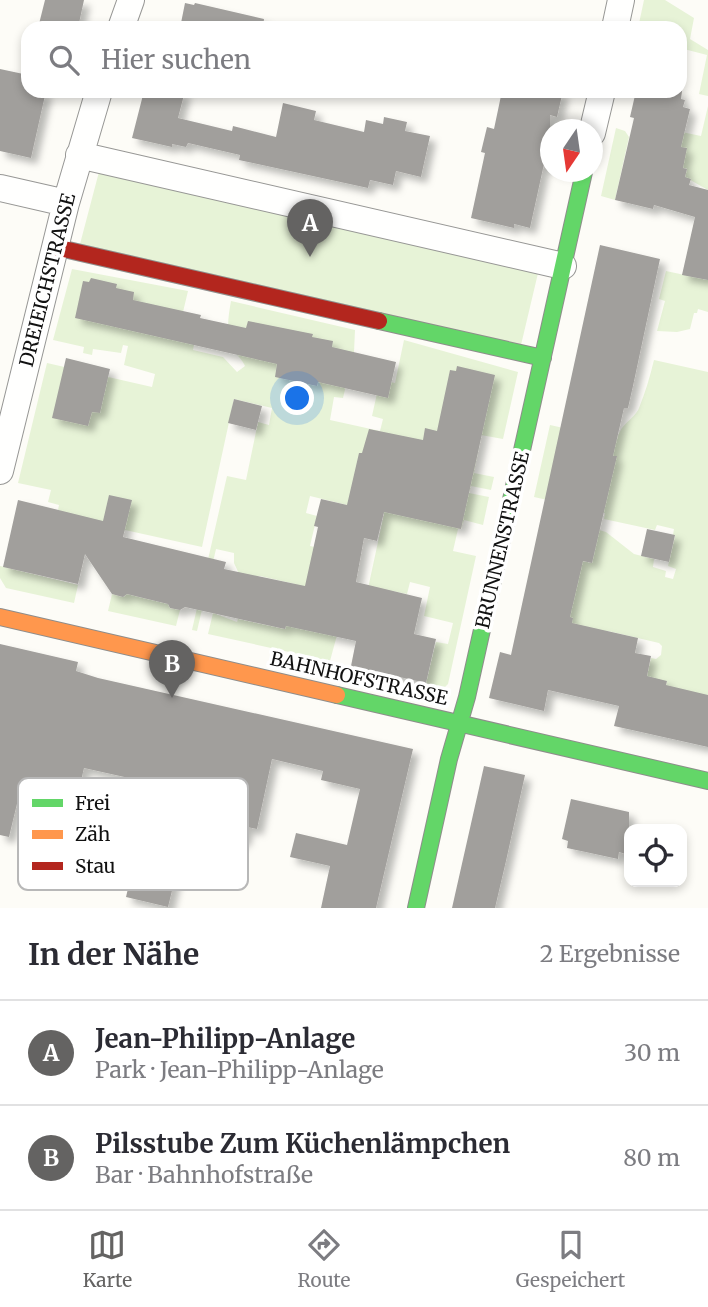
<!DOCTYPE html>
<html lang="de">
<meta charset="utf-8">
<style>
:root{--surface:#fff;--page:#f7f7f7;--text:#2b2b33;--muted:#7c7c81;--line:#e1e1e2;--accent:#646362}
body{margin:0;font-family:Merriweather,serif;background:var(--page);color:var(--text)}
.controls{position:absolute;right:21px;bottom:21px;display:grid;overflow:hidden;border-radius:14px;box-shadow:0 4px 10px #0003}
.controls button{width:63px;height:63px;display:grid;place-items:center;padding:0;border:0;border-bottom:2px solid var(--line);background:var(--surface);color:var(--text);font:35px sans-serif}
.compass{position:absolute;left:540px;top:119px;width:63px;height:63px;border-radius:50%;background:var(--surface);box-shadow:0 4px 10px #0003;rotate:193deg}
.you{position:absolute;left:298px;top:399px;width:24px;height:24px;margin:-18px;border:5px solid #fff;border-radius:50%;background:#1a73e8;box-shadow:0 0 0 10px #1a73e833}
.badge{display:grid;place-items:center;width:46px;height:46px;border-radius:50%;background:var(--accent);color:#fff;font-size:23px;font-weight:700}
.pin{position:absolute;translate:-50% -58px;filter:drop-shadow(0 2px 4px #0008)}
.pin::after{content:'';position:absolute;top:37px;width:24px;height:21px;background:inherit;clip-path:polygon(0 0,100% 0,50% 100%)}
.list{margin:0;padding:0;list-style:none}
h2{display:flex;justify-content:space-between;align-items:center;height:91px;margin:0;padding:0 28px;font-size:30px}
h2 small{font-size:23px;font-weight:400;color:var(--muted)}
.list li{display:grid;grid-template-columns:46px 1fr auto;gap:21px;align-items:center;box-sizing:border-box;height:105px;padding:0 28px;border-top:2px solid var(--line)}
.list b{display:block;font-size:26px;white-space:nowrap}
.list p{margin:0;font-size:23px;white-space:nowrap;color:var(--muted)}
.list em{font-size:23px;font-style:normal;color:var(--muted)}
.icon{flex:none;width:38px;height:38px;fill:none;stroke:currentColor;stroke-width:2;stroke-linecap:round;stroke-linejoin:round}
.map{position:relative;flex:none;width:708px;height:908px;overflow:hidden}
.search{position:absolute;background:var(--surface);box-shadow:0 4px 10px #0003;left:21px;right:21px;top:21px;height:77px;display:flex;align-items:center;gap:18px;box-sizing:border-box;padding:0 24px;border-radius:21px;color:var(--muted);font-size:26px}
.sheet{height:301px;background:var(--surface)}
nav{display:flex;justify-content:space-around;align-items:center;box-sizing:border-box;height:98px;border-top:2px solid var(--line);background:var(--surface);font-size:19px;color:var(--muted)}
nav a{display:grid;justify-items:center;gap:4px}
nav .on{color:var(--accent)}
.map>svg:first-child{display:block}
</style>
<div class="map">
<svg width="708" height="908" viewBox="0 0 708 908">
<defs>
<filter id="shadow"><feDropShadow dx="6" dy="6" stdDeviation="3.5" flood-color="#0004"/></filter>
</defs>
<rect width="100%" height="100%" fill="#fdfcf7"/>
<path fill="#e7f3d7" d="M644,0H665L694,18L690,39L708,50V96L699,94L707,55L680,48V28H638Z
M708,106V190L685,177L687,169L683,168L674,145L677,131L701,136Z
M616,128L625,131L629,137L615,200L601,196Z
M100,168L539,269L521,345L80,244Z
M72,269L188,291L183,312L195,339L193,350L223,357L237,372L245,366C242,359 235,354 232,347C226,331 228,318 231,301L355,330L354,352L343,398L334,397L330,420L380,431L383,419L372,416L380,380L395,383L404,340L518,372L503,439L481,435L474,473L494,477L491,490L471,486L469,493L489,497L483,525L464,520L461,529H458L453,551L476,556L448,684L444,688L426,683L436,642L448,644L453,623L424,616L430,587L410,582L407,594L392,591L361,621L384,514L310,496L306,513L317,516L310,546L358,557L330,661L208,634L213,613L237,622L238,619L285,629L295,584L260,576L241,578L234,563V553L216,549L197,631L192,630L227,476L246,480L258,422L269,425L272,408L234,399L202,547L125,530L124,532L102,527L58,510L59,505L48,502L51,490L18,483L47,363L152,387L155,374L124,365L128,346L123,345L121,353L93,349L92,355L83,353L84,347L53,340Z
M666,271L708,280V312L698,309L697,313H694L690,329L677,332L657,331L665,301L659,299Z
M654,360L708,372V710L666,685L667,681L645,685L651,658L656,659L661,655L662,646L659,643L608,631L590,636L554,614L576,560L592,563L599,530L606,532L634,554L654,559L653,567L666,571L665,577L673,579L676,569L668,566L675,536L673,535L674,529L657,525L655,530L604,519L605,513L534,497L550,425L617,440C621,422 634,420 639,408C645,393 650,377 654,360Z
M0,566L78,585L74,603L6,588L0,578Z
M112,594L123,597L127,594L168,604L170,608L180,610L176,626L108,611Z"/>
<path fill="#a19f9c" filter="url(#shadow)" d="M45,0H84L78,28H38Z
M185,3L194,5L195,3L264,19L263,28H180Z
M0,69L28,75V91H46L31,158L0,151Z
M144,91H185L178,118L232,131L233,126L276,137L283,103L316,111L314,120L364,132L366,120L383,124L384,117L407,122L405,131L430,136L421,177L396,171L393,185L370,180L368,188L239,160L240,155L188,143L186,147L172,144V147L132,138Z
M502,91H563L557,117L550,115V166L544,164L530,228L514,224V228L471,218L485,153L481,152L487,127L494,129Z
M636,91H682L681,99L685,100L683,107L690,109L681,147L687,148L683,168L687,169L685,177L691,179L689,185L708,190V280L682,275L695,217L654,205L653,209L615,200L634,118L630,117Z
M600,245L660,259L633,386L628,408H624L613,456H617L592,563L583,561L570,617L573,618L572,623L638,638L635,653L651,656L647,676L667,681L666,685L708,695V747L614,726L619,706L548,690L544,711L489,698L500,652L511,655Z
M91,278L117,284L116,288L134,292L133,300L201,315L200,318L246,328L248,321L313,334L312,337L333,341L332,347L396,362L388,398L318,382L317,386L275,377L277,364L75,318L83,281L89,282Z
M66,358L110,369L100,413L92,412L88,426L52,418Z
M457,366L495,375L461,529L384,512L377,541L364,538L356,582L422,598L414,634L436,639L426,683L351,666L356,641L286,626L285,629L185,607L180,610L170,608L168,604L127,594L123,597L112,594L85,554L78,584L3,567L18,500L103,521L109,495L132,500L123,537L226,562L224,569L305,586L318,527L314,526L321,499L347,505L359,453H362L369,429L423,440L425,428L437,431L450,370L456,371Z
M234,399L262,406L256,430L228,423Z
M647,529L675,535L669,562L641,556Z
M0,644L78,662L76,671L98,678L413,749L376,908H321L330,866L290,857L296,833L347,845L360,789L321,780L323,771L272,759L257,829L247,827L245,840L241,839L239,845L186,834L168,907L126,897L147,808L123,802L129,778L84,768L77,798L21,787L9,837L0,835Z
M484,766L525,775L506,861L495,908H452Z
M571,799L629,812V855L619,852L618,859L567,848L568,841L562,839Z"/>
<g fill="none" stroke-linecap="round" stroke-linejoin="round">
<defs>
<path id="street" d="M121,28L131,0
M615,28L621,0
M592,133L602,91
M79,155L563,266
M0,188L66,203
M0,471L66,203L99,91"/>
<path id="fast" d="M379,321L543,358
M337,695L708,781
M416,908L449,759L467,697L584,172"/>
<path id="slow" d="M0,617L337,695"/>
<path id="jam" d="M55,247L379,321"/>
</defs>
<use href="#street" stroke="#979795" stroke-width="28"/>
<use href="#fast" stroke="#8e8d8b" stroke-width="18"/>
<use href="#slow" stroke="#8e8d8b" stroke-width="18"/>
<use href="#jam" stroke="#8e8d8b" stroke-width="18"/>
<use href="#street" stroke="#fffffe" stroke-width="26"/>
<use href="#fast" stroke="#63d668" stroke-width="16"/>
<use href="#slow" stroke="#ff974d" stroke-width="16"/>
<use href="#jam" stroke="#b3261e" stroke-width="16"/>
</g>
<g text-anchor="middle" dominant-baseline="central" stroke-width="7" stroke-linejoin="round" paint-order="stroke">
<g font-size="19" fill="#111" stroke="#fff">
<text transform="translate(47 280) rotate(-76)">DREIEICHSTRASSE</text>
<text transform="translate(502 540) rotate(-77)">BRUNNENSTRASSE</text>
<text transform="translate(359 678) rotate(13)">BAHNHOFSTRASSE</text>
</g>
</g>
<rect x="18" y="778" width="230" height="112" rx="10" fill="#fff" stroke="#b8b8b8" stroke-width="2"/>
<rect x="32" y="799" width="31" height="8" fill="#63d668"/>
<rect x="32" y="830" width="31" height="9" fill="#ff974d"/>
<rect x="32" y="862" width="31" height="8" fill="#b3261e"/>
<g font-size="19" fill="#111">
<text x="75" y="810">Frei</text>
<text x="75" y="841">Zäh</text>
<text x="75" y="873">Stau</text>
</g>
</svg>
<div class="controls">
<button><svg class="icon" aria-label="locate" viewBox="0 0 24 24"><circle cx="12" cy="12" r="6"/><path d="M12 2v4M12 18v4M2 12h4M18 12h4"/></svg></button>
</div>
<svg class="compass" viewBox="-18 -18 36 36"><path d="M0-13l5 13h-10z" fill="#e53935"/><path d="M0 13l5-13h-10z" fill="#7c7c81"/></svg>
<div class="you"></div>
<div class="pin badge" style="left:310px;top:257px">A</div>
<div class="pin badge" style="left:172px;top:698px">B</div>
<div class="search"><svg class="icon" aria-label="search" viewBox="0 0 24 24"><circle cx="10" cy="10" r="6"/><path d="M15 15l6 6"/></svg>Hier suchen</div>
</div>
<section class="sheet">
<h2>In der Nähe<small>2 Ergebnisse</small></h2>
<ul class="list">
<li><span class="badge">A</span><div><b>Jean-Philipp-Anlage</b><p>Park · Jean-Philipp-Anlage</p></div><em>30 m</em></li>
<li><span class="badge">B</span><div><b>Pilsstube Zum Küchenlämpchen</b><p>Bar · Bahnhofstraße</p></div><em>80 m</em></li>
</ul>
</section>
<nav>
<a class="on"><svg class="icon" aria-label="map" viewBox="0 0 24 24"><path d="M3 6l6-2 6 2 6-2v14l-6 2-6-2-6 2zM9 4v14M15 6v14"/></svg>Karte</a>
<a><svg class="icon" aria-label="directions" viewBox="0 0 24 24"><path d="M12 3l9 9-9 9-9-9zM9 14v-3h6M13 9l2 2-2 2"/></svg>Route</a>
<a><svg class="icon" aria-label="saved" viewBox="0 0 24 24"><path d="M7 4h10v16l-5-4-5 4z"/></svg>Gespeichert</a>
</nav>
